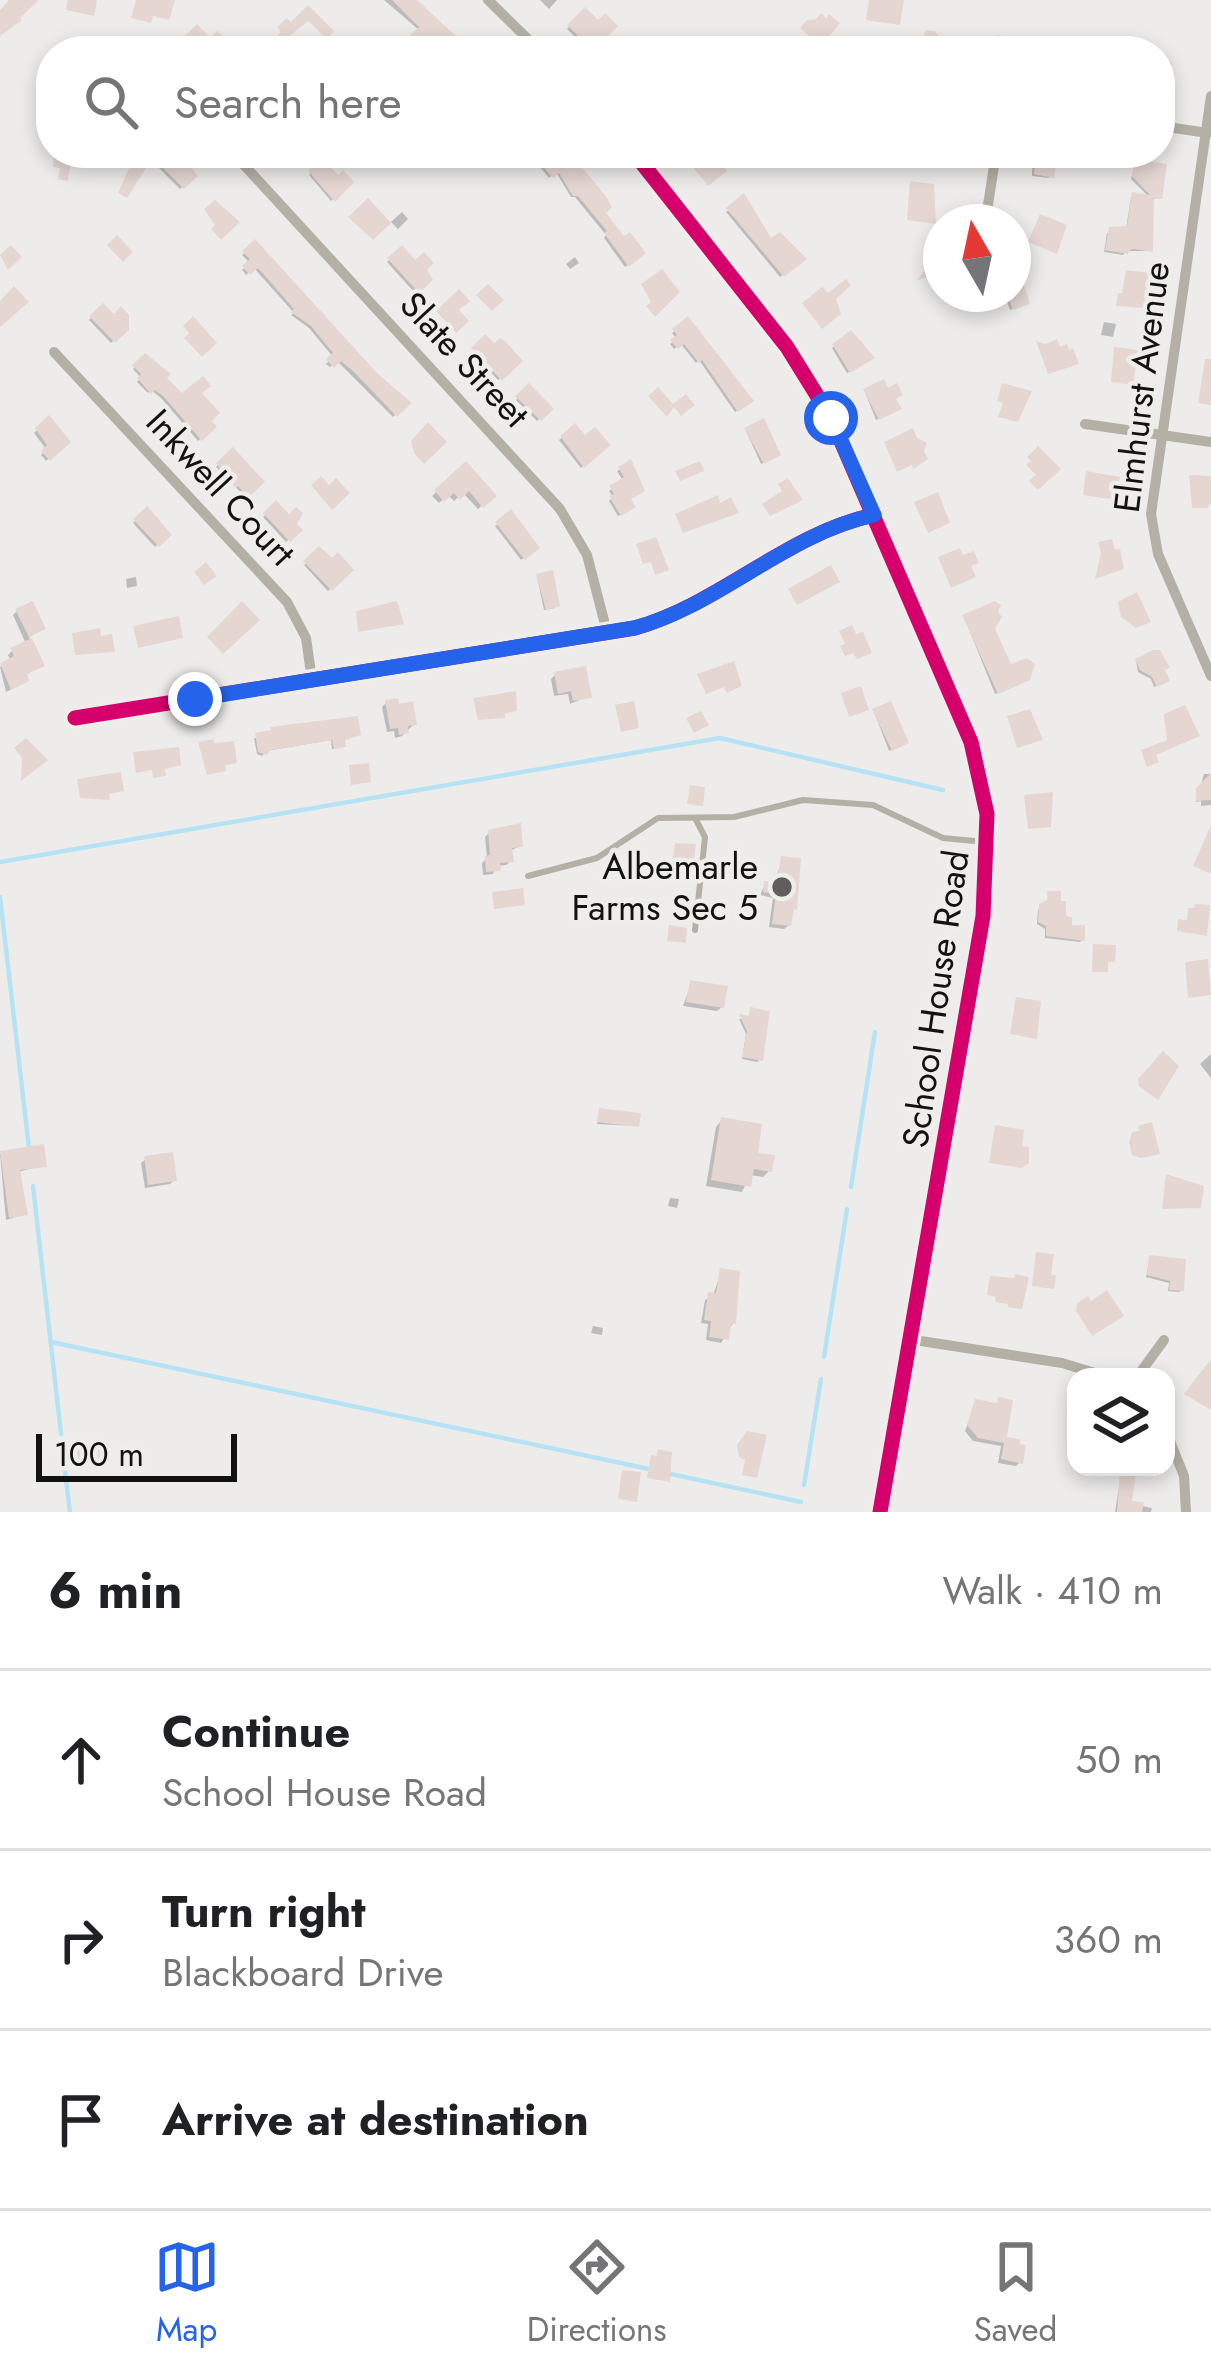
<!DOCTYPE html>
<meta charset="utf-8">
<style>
:root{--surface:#fff;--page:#f6f6f6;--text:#202124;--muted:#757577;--line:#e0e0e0;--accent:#2563eb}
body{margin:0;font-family:Jost,sans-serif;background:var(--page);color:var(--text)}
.controls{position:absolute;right:36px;bottom:36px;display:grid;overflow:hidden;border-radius:24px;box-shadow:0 6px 18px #0003}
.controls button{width:108px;height:108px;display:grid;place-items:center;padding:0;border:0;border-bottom:3px solid var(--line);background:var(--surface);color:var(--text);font:60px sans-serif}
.compass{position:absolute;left:923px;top:204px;width:108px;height:108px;border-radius:50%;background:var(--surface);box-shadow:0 6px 18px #0003;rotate:351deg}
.scale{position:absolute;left:36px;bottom:30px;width:201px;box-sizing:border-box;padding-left:12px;border:6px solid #121211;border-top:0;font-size:33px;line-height:42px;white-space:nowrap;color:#121211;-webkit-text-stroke:9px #eeedea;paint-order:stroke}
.stop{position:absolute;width:36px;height:36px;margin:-27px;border:9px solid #2563eb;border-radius:50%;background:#fff}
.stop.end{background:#2563eb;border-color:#fff;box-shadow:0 3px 12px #0008}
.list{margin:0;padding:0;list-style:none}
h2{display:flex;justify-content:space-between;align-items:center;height:156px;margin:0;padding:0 48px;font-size:51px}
h2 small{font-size:39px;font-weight:400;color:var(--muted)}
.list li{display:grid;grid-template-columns:78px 1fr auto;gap:36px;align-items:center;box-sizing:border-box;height:180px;padding:0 48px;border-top:3px solid var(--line)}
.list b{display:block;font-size:45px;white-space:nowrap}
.list p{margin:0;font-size:39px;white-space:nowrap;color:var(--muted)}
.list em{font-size:39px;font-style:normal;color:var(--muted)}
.icon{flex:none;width:66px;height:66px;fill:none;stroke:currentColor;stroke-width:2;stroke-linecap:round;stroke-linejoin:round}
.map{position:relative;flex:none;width:1211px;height:1512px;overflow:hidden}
.search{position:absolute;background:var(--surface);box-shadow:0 6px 18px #0003;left:36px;right:36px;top:36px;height:132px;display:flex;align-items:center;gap:30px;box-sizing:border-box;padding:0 42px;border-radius:48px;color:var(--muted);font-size:45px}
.sheet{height:696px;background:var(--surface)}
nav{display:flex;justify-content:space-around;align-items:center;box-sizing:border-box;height:168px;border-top:3px solid var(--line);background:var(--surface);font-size:33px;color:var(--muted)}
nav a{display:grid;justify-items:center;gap:6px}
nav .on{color:var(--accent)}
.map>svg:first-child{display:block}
</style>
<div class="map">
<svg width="1211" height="1512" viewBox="0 0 1211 1512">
<rect width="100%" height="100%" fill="#edeceb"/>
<path fill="#0003" d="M384,0H413L454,37L440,51L429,40L420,48L411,39L419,30Z
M540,0H557L549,9Z
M585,11L598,25L613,26L589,51L567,29Z
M156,153H172L194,176L180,189L150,159Z
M540,153H566L602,213L624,241L642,253L625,267L604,238L606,235L575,197H571L556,172L549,178L533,159Z
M936,153H955L950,164L935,162Z
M1032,153H1063L1060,161L1054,162L1049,178L1032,176Z
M322,162L338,179L350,182L331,201L309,175Z
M1135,165L1159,198L1151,199L1150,251H1126L1123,255L1104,252L1107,233L1126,229L1131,197H1149L1131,179Z
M744,198L770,243L803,259L780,277L726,212Z
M402,212L408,219L398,229L391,222Z
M255,243L376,376L407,404L393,417L337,361L330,367L326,364L333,357L309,328L291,315L294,313L254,268L246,275L242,270L250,263L242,255Z
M401,249L429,279L415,293L387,262Z
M575,257L579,263L570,269L566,264Z
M1017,273L1025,305L1010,310L1006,298L992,303L988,294H1013V275Z
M103,307L126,329L111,343L89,320Z
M687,321L750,401L735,412L699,360L696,363L681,344L674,349L670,344L677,339L672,333Z
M1104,322L1116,324L1113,337L1101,335Z
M851,334L871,358L847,373L832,348Z
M485,339L518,361L498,380L471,352Z
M145,357L181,397L198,393L213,427L198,441L162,399L151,390L148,393L137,382L141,378L133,369Z
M529,387L550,409L537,421L516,400Z
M865,392L893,399L896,410L876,420Z
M49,419L67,441L46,461L41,455L46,449L34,433Z
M575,427L585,439L607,445L581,468L559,440Z
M746,431L775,457L761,464Z
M233,452L261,482L245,497L216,467Z
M629,464L630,509L618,516L609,501L613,497L609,491L623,481L617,471Z
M466,465L493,496L478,509L463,493L454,501L448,495L439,503L432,496Z
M276,505L299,530L286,542L263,517Z
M147,510L168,534L155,547L133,523Z
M511,514L536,548L521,560L495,526Z
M319,550L350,569L328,591L304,565Z
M136,577L137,586L127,588L126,579Z
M537,577L555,608L544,610Z
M17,611L43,629L29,637L42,665L24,676L22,684L6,692L0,667L11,661L8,655L12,651L26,644L13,615Z
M964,617L991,629L1010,668L1024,681L995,694Z
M1136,661L1165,683L1154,687L1151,679L1138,672Z
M555,675L589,696L570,704L568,694L554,696L551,679Z
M386,703L414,724L402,736L395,738L394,731L387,732L382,707Z
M874,712L904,745L889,751Z
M358,734L342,740L341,748L332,749L331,740L266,751L262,756L257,754L254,738Z
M1204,774H1211V805L1201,806V801L1196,802Z
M489,833L520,846L510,851L511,861L506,865L497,866L493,874L483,875L482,863L487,858L485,837Z
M782,859L789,925L784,929L769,927L773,898L760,895L765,884L774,885Z
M1049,894L1069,928L1082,940L1080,942L1045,938V929L1037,924L1038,910L1046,904Z
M691,984L722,1007L717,1011L683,1006Z
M752,1011L760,1059L757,1062L742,1059L746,1034L739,1019L748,1018Z
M1211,1054V1078L1200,1064Z
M600,1111L636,1126L597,1124Z
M722,1120L769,1171L763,1177L750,1175L742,1192L706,1186L716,1127Z
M41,1147L44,1165L18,1172L25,1214L6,1220L0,1154Z
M146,1159L174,1180L170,1184L145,1188L141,1163Z
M670,1198L679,1199L677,1208L668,1206Z
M1150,1258L1181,1290L1179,1292L1168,1291L1169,1283L1146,1277Z
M721,1271L733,1323L721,1343L706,1340L708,1324L701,1323L705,1300L713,1296Z
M593,1326L603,1328L602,1335L591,1333Z
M999,1400L1003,1439L1020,1462L1016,1466L998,1463L1001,1446L973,1441L965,1431L976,1402L994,1406Z
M1121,1474L1129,1503L1152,1508L1151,1512H1115Z"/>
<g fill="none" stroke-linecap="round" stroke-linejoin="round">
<path stroke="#b6e3f3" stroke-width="4.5" d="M0,862L720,738L943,790
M0,897L29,1148
M33,1186L61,1434
M851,1187L875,1032
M51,1342L649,1469
M824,1357L847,1209
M63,1456L70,1512
M666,1473L801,1502
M804,1485L821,1379"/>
</g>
<path fill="#e5d6d2" d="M9,0H39L20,18L22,20L0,36V10Z
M68,0H97L94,16L66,10Z
M136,0H175L169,20L153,16L151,23L131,18Z
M392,0H417L472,51H443L433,40L424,48L410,35L419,27Z
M869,0H904L900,25L866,20Z
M308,5L334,31L327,39L308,21L282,42L277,37L281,32L277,27L287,18L291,22Z
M585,7L598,20L605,13L618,26L594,51L567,25Z
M821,13L826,18L829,14L840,23L821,47L800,28L807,20L816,19Z
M197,24L210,38L217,31L226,40L214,51H193L182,39Z
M925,30L935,31L943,41L967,45V51H922Z
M996,35L1016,38L1014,51H994Z
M1160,60L1172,62L1170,74L1175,76L1172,96L1167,95L1166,100L1160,99Z
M54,153H72L68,181L58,179L60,168L53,167Z
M148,153H180L198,176L184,189Z
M531,153H570L605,195L612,207L606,213L624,236L630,232L646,253L629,267L604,233L607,231L578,196H573L559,173L553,178Z
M698,153H721L720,162L727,171L708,186L693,167L682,166Z
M1037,153H1058L1054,178L1034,174Z
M134,157L148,165L127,198L118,193Z
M322,158L338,175L343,170L354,182L335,202L308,171Z
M1144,161L1167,164L1162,199L1154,198L1153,252L1134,249L1129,250L1128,254L1105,250L1109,227L1127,226L1132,192L1150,195L1132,176L1134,162Z
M910,181L934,184L936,224L907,220Z
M744,193L771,238L780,232L807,259L784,277L726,208Z
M368,198L391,223L373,240L348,217Z
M215,200L240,222L221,240L211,229L215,225L204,209Z
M1040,214L1067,225L1057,254L1028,242Z
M117,235L133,252L123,262L107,245Z
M255,239L378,374L412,403L397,417L354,372L341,361L334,368L326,359L333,353L311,326L291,312L294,309L258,268L250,275L242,266L250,259L242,251Z
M11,245L22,257L8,270L0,255Z
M402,245L415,260L424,252L434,263L427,270L433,280L419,293L387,258Z
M941,249V286L931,277L917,280Z
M1015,257L1030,304L1013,310L1007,294H1013Z
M662,269L680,292L655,317L646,306L651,302L641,284Z
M1126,270L1149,273L1145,308L1116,306L1118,293H1122Z
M846,279L851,285L836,299L841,314L822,329L802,303L822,287L828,293Z
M488,284L504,300L492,311L476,295Z
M14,286L29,302L0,327V301Z
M459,289L470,301L459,310L469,321L456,333L436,311Z
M103,303L114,314L121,306L129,315V330L115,343L89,316Z
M193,316L217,343L202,357L184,338L189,333L183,326Z
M688,316L754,401L738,412L702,360L699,363L684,344L678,349L670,340L677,335L672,329Z
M851,330L875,358L850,373L832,344Z
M485,334L494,343L500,338L506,342L523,361L502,381L471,348Z
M1057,339L1060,347L1067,344L1069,350L1073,348L1079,364L1048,374L1036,341L1045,344Z
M1114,347L1138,350L1133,385L1111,382Z
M145,353L171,374L167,378L182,393L203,376L211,386L202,393L220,413L212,421L217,427L202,441L164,397L155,390L151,394L137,378L141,374L132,365Z
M1205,359H1211V405L1198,403Z
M884,379L888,388L897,383L903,395L896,399L902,409L879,420L863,389Z
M529,383L554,409L541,421L515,396Z
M1002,383L1032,391L1018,422L998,417L1003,403L997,401Z
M658,387L673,404L686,394L695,405L681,416L674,407L667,417L648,396Z
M49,415L71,442L50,461L41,451L47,445L35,428Z
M764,418L781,455L764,464L744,428Z
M428,422L447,442L424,464L414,453L411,441Z
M575,423L585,435L595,427L611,445L584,468L560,436Z
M913,428L917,438L927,443L924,451L928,459L913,469L912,465L897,472L884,442Z
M1038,446L1061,469L1038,490L1029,481L1036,475L1026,465L1031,461L1027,457Z
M233,447L265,482L249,497L238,486L236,488L216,463Z
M631,459L645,491L631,499L636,507L621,516L609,496L614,494L609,486L624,477L618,467Z
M466,461L497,496L483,508L469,491L460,500L454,493L444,502L434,490Z
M700,461L704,471L680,481L675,471Z
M1086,471L1120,477L1116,500L1083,495Z
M1189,475L1211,476V502L1207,508H1192Z
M321,476L329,485L336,478L350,493L332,510L311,485Z
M788,478L803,500L770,516L762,504L782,491L778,484Z
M938,492L950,523L928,533L914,502Z
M718,495L720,503L731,497L739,513L683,533L675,514Z
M276,500L289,514L296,507L303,513L297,524L303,530L290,542L263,513Z
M147,506L172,535L159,547L133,519Z
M511,509L540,548L525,560L495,522Z
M656,537L669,570L655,575L651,562L643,564L636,544Z
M1112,539L1115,550L1120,549L1124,569L1095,579L1101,553L1098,542Z
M319,546L332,558L338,552L354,570L332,591L303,561Z
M960,548L963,555L974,551L979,563L971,566L976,577L951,588L938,557Z
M206,562L217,576L204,585L194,572Z
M831,565L840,582L797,605L788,589Z
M553,570L560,606L546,610L536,574Z
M1137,592L1151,622L1136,628L1121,617L1118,602Z
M33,601L46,629L29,637L15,609Z
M242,601L260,620L223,654L207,637Z
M397,601L404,624L358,632L356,611Z
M995,601L1001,605L998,612L1002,617L995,629L1011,664L1027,658L1035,664L1030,680L998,694L962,615Z
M179,616L183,638L138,648L133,626Z
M852,625L856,634L863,632L872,653L857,659L853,653L845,656L840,646L845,644L839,631Z
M100,628L101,636L112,634L115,652L75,655L72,633Z
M32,638L45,666L27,674L29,681L11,690L0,663L14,656L10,648Z
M1153,650H1160L1170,668L1165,670L1170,681L1157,687L1152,677L1140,670L1135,659Z
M734,661L742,686L727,693L724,687L706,694L697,674Z
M586,666L592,698L573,701L571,691L558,694L554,672Z
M861,686L869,710L849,717L841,693Z
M516,691L517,711L505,713V718L478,720L473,698Z
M398,698L399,704L413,701L417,725L408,726L409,733L399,735L398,728L390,729L385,700Z
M634,701L639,728L621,732L615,705Z
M891,701L909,743L892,751L872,709Z
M1185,705L1200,736L1156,755L1159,762L1147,767L1141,750L1167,740L1164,714Z
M1030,709L1043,740L1017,748L1007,716Z
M701,711L709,725L694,733L686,718Z
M358,716L361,735L345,740L346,747L334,749L332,740L270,750L267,755L258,752L255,733L271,730L270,727Z
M26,738L48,760L21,781L22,758L14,748Z
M214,739V743L234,741L237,763L225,765L226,771L207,775L198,742Z
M179,747L181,765L165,769L166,776L153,778L152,770L136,773L133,752Z
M369,763L371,782L351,785L349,765Z
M121,772L124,791L109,794L110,800L80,798L77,779Z
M1211,773V800L1196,801V788Z
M690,785L705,787L703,806L687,804Z
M1053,792L1051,827L1028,829L1024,795Z
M521,823L523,847L512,848L514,862L500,863L501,871L486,872L485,856L490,855L488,830Z
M1211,825V874L1193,866Z
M675,843L696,844L693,869L672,864Z
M781,856L801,858L797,910L794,909L791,926L772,924L776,894L763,892L764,881L777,882Z
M523,888L525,905L494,909L492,892Z
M1047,891H1061V901H1066V916L1072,917V925H1085V941L1046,936V926L1038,922L1039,904L1047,900Z
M1195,904L1210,905L1207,936L1177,931L1178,919L1187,920L1188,908H1194Z
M669,925L687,928L686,943L667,941Z
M1093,944L1116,945L1115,962H1108V972H1092Z
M1208,959L1211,995L1188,998L1185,962Z
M690,980L728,986L724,1008L686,1002Z
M1016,997L1041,1001L1037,1039L1010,1034Z
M750,1007L770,1011L763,1061L742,1057L747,1031L739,1014L749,1016Z
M1163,1051L1179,1066L1158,1100L1139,1086L1138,1079Z
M599,1108L641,1113L639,1127L597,1122Z
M721,1117L762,1124L758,1153L775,1155L772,1172L754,1169L751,1187L711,1180Z
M1152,1122L1160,1154L1141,1158L1132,1155L1129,1142L1132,1132L1139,1131L1138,1126Z
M995,1125L1024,1130L1022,1146L1029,1147V1163L1022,1168L989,1163Z
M44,1144L47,1167L20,1170L28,1215L9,1218L0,1151Z
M173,1152L177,1181L148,1185L144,1156Z
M1166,1174L1204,1186L1201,1208L1162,1209Z
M1036,1252L1054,1254L1051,1275H1056L1054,1289L1032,1286Z
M1149,1255L1186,1259L1184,1291L1169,1290L1170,1281L1147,1275Z
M720,1268L740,1271L736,1324H731L729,1340L709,1337L711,1321L704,1320L708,1292L716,1293Z
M1015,1274L1029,1277L1022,1309L1008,1307V1304L995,1302L996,1297L987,1295L990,1276L1014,1278Z
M1107,1290L1124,1316L1092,1336L1076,1311L1077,1303L1088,1296L1091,1301Z
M1211,1359V1410L1184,1394Z
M998,1397L1013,1400L1007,1437L1020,1439V1444L1026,1445L1023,1464L1001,1459L1004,1443L978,1438L967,1425L975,1399L997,1403Z
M747,1431L767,1435L757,1478L742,1475L745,1460L739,1457L737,1445Z
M80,1444L86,1448L105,1446L106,1458L77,1465L75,1448Z
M658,1449L672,1452L670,1482L647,1478L651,1455L657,1456Z
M622,1470L641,1472L637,1502L618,1499Z
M1120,1471L1136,1474L1132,1501L1144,1502L1142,1512H1117Z"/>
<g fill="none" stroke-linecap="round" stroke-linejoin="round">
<path stroke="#b5b0a5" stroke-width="6" d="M695,818L705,837L695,930
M528,876L597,858L658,818L734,817L803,800L873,805L943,838L985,842"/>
<path stroke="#b5b0a5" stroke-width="10" d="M488,0L540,51
M1211,96L1151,514L1158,554L1211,676
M1160,126L1208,133
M233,153L560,509L587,555L607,632
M634,153L787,347L831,418L971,742L987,814L983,916L880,1512
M986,218L996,153
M54,352L287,602L306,638L312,680
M1085,424L1211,442
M75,718L635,628C720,604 786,534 874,515
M908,1339L1062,1363L1108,1377
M1137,1377L1164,1340
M1166,1431L1184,1476L1186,1512"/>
<defs>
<path id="cycleway" d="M634,153L787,347L831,418L971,742L987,814L983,916L880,1512
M75,718L635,628C720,604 786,534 874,515"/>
</defs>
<use href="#cycleway" stroke="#eeedea" stroke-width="22"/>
<use href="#cycleway" stroke="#d6006c" stroke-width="15"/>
</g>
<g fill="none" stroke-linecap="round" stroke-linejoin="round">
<path stroke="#2563eb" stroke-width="15" d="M195,699L634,628C720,605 786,534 874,515L831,418"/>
</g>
<circle fill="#5f5e5d" stroke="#eeedea" stroke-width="4.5" cx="782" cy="887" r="12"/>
<g text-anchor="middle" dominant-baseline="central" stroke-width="9" stroke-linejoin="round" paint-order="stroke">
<g font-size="36" fill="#121211" stroke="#eeedea">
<text transform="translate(465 359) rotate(47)">Slate Street</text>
<text transform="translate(1141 387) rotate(-83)">Elmhurst Avenue</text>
<text transform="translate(221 487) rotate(47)">Inkwell Court</text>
<text transform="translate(935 999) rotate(-82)">School House Road</text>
</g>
<g font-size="36" fill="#121211" stroke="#eeedea" text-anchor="end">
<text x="758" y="866">Albemarle<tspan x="758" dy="41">Farms Sec 5</tspan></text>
</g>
</g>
</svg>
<div class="controls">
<button><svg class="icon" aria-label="layers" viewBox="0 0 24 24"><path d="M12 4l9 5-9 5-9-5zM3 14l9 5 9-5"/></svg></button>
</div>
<svg class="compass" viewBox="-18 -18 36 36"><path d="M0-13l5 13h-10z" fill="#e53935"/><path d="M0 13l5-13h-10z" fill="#757577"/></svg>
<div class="scale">100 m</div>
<div class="stop" style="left:831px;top:418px"></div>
<div class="stop end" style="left:195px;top:699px"></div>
<div class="search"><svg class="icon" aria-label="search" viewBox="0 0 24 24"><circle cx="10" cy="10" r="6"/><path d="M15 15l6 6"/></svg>Search here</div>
</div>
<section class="sheet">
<h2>6 min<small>Walk · 410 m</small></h2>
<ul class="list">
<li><svg class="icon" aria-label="ahead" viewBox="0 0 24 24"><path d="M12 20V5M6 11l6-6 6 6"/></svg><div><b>Continue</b><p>School House Road</p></div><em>50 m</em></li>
<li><svg class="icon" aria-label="right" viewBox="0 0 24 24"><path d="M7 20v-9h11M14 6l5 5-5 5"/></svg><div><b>Turn right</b><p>Blackboard Drive</p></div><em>360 m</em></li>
<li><svg class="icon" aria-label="arrive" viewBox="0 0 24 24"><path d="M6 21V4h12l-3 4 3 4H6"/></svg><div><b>Arrive at destination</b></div></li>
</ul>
</section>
<nav>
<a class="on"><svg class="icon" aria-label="map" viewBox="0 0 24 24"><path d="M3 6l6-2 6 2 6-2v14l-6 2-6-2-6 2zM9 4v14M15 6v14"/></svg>Map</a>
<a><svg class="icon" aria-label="directions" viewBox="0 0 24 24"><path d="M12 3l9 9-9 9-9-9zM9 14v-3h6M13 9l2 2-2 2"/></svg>Directions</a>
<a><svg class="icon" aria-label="saved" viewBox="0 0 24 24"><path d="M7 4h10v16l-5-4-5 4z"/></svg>Saved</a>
</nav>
